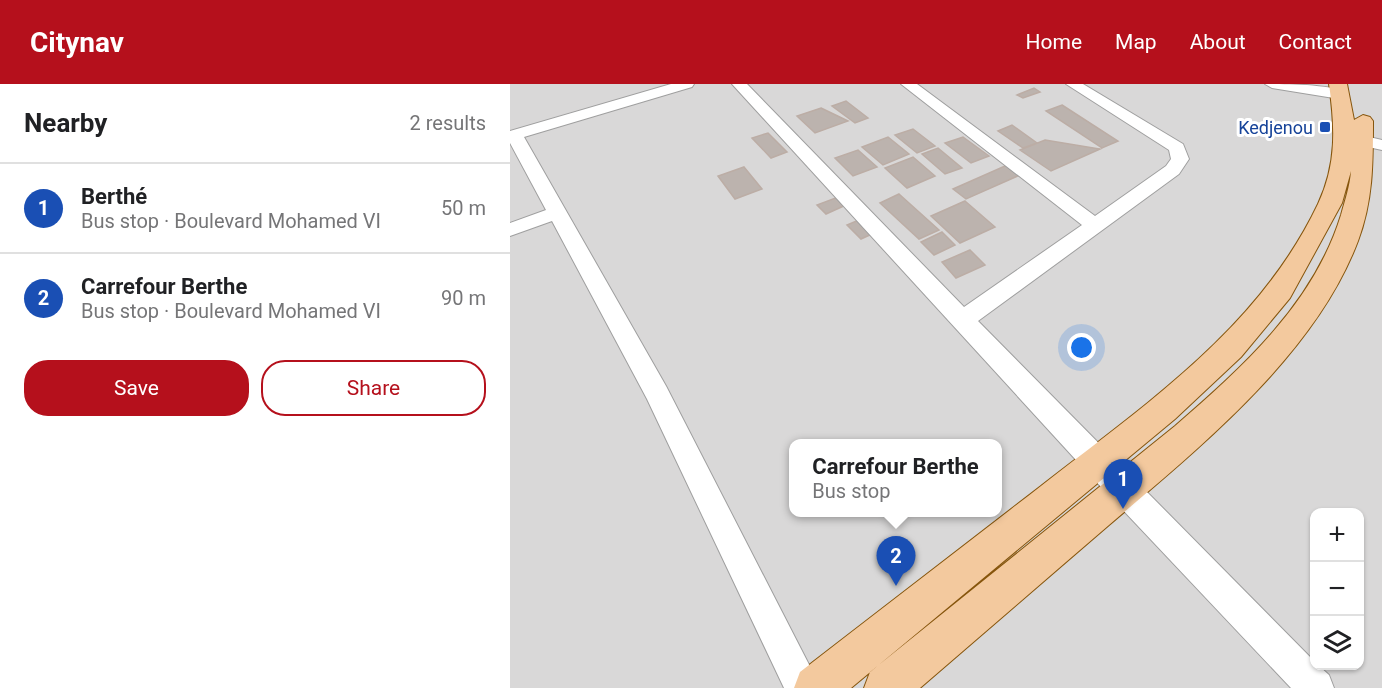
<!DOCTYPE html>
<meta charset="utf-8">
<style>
:root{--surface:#fff;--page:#f2f2f2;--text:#202124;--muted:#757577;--line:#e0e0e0;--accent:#b5101c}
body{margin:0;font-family:Roboto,sans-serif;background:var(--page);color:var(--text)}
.controls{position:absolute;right:18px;bottom:18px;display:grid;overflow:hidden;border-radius:12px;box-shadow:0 2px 4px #0004}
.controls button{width:54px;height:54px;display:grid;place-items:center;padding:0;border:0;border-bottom:2px solid var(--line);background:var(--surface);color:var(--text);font:30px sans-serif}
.you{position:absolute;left:572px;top:264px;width:21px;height:21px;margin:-15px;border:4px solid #fff;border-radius:50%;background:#1a73e8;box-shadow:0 0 0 9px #1a73e833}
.badge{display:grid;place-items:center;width:39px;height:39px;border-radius:50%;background:var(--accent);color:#fff;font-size:20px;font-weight:700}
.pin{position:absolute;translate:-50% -50px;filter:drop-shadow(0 2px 3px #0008)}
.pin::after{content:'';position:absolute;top:32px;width:21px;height:18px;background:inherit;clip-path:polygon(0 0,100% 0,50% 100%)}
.popup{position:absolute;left:279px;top:355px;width:213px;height:78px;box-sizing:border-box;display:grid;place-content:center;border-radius:12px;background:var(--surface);filter:drop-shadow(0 2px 4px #0005);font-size:20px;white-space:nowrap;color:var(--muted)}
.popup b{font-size:22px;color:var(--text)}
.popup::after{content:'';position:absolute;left:50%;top:100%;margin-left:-12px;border:12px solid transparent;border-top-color:var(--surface)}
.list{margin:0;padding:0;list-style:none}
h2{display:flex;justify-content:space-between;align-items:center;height:78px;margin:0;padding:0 24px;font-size:26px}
h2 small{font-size:20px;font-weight:400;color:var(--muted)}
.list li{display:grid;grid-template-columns:39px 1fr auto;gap:18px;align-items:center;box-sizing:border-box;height:90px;padding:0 24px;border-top:2px solid var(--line)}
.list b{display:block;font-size:22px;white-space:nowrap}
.list p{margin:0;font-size:20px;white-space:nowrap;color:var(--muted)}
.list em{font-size:20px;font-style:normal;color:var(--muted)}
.actions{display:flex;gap:12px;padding:18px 24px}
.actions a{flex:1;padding:14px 0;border:2px solid var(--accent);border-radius:24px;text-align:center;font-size:21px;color:var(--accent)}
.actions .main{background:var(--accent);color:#fff}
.icon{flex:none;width:33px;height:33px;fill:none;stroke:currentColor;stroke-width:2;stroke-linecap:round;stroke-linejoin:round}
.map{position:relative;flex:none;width:872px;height:604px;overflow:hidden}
header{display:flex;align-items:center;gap:36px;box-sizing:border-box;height:84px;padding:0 30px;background:var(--accent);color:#fff}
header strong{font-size:28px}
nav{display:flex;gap:33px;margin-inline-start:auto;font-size:21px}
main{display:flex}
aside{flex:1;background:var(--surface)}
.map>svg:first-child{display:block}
</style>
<header>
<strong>Citynav</strong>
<nav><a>Home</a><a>Map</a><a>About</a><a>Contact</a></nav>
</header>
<main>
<aside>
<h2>Nearby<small>2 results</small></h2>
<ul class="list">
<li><span class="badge" style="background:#1a4fb4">1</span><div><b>Berthé</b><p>Bus stop · Boulevard Mohamed VI</p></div><em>50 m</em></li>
<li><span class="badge" style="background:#1a4fb4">2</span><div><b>Carrefour Berthe</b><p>Bus stop · Boulevard Mohamed VI</p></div><em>90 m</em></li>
</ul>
<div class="actions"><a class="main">Save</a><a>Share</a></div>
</aside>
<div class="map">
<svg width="872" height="604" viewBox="0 0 872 604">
<rect width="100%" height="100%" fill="#ece7e1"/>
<path fill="#d9d8d8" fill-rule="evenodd" d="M0,0H872V604H0ZM284,360H488V428H284ZM804,428H850V582H804Z"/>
<path fill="#bcb3ae" stroke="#bcada5" stroke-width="1.5" d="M524,4L530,8L513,14L507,11Z
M336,17L358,34L345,39L322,22Z
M552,21L608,57L592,64L536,27Z
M311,24L338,37L305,49L287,32Z
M502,41L527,59L513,64L488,47Z
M403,45L425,62L407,69L385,51Z
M258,49L277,68L261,74L242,54Z
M378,53L399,70L373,81L352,63Z
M453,53L479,72L461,79L435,59Z
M535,56L590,65L541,87L510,66Z
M428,64L452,84L435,90L412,70Z
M348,66L367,83L343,92L325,74Z
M403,73L425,92L397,104L375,84Z
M497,81L510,91L456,115L443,105Z
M234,83L252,105L225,115L208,92Z
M389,110L429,146L409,155L370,119Z
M328,113L336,121L316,130L307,121Z
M455,117L485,143L450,159L421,132Z
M349,136L362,150L351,155L337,141Z
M432,148L445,161L424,171L411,158Z
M460,166L475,181L446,194L432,178Z"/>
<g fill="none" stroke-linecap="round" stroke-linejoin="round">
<defs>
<path id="minor" d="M161,0H184L182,3L14,53L156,302L311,604H274L137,315L42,137L0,152V139L36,126L0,59V47Z
M222,0H237L454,223L572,141L391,0H407L585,132L656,82L661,75L659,66L556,0H573L673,60L679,75L669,90L468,237L804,577V582H809L819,591L824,604H781L577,388Z
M755,0C773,0 826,0 838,10L830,15L762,4Z
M855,52L872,56V66L849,61L847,57Z"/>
<path id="major" d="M819,0H837L844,36L853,31L860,33L863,37C863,80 863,117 848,157C805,271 689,364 599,441C536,495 473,550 410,604H354L360,588L665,342C733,283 804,219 831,131C835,116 840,102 841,87L832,119L780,214L731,273L665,335L341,604H284L290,588C370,526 451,464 531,402C636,320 749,244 808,120C827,79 825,43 819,0Z"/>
</defs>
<use href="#minor" stroke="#9f9f9f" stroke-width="2"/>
<use href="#major" stroke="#86550c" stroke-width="2"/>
<use href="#minor" fill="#fff" fill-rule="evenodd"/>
<use href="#major" fill="#f3c99e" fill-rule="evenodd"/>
</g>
<rect fill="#1a4fb4" stroke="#fff" stroke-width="2" x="809" y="37" width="12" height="12" rx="3"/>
<g text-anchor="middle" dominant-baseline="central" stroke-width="6" stroke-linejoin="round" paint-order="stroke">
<g font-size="18" fill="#164399" stroke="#fff" text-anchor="end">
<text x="803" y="43">Kedjenou</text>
</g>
</g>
</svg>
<div class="controls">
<button>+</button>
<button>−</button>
<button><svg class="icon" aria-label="layers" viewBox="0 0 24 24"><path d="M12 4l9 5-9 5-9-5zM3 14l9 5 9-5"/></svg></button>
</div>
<div class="you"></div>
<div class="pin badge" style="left:613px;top:425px;background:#1a4fb4">1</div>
<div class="pin badge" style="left:386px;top:502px;background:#1a4fb4">2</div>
<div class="popup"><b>Carrefour Berthe</b>Bus stop</div>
</div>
</main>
